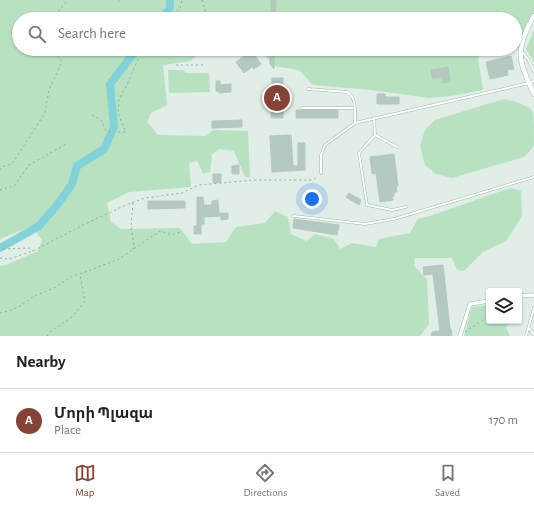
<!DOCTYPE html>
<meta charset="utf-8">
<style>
:root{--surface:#fff;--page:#f6f6f6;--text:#202124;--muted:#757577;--line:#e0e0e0;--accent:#844337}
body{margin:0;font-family:"Alegreya Sans","Noto Sans Armenian",sans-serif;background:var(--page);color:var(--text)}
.controls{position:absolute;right:12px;bottom:12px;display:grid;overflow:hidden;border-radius:4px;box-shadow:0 1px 3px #0004}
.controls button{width:36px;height:36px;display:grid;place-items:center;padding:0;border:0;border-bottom:1px solid var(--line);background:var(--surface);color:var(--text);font:20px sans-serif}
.you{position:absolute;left:312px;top:199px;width:14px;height:14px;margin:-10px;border:3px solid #fff;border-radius:50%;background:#1a73e8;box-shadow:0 0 0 6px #1a73e833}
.badge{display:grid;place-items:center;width:26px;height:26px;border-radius:50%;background:var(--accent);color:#fff;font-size:13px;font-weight:700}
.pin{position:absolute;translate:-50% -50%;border:2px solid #fff;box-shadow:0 1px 4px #0006}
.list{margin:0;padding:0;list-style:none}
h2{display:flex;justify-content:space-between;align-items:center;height:52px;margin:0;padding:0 16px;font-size:17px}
h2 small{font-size:13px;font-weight:400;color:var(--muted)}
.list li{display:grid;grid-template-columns:26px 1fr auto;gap:12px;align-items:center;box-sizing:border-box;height:64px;padding:0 16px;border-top:1px solid var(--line)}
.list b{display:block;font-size:15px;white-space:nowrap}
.list p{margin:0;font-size:13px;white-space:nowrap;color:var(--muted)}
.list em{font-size:13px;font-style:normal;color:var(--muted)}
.icon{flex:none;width:22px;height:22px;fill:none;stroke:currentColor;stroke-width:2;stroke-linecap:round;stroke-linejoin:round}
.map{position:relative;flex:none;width:534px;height:336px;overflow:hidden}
.search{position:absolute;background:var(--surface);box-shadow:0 1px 3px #0004;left:12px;right:12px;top:12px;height:44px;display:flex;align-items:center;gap:10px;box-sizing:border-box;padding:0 14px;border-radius:22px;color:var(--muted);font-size:15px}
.sheet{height:116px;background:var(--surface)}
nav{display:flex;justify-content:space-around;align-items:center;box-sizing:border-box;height:56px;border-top:1px solid var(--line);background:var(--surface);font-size:11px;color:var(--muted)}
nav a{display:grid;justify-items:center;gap:2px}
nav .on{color:var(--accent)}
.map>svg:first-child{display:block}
</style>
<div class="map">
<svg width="534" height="336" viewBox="0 0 534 336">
<rect width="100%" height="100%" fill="#e1ede7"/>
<path fill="#b7e1c0" d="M0,0H534V11L519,44L515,45V19H19V49H203L191,61L163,65L167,105L151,113L147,122L158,135L206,136L213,130L248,131L250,177H245L234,151L219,149L212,154L210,172L203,174L197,161L189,163L191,187L129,192L107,203L111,222L121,229L180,228L192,244L226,242L236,227L265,223L275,211L288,217L291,234L307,241L315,234L334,239L340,249L352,243L376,247L379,239L410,233L418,219L430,216L510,188L521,191L522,216L506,241L483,252L464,271L457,270L452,258H415L414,266L427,279L429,324L420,336H0V266L6,265L38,251L42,240L32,226L0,239Z
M534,30V62L526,49Z
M260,49H495L478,57L483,90L451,96L429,98L372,90L313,85L299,70L274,66Z
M168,70H184L185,73H209L210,92L169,93Z
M504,99C512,101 528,104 533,112C534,116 534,139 534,144C532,149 528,153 524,157L452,178L436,174L425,165L420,146L425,130L435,120Z
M489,305V321H511L506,327L510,336H464L472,307Z"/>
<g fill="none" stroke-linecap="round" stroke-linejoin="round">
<path stroke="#83d2d9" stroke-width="8" d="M161,19L170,8V0
M0,248L39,226L57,205L72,184L77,166L104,149L114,127L110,84L137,49"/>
</g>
<path fill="#b6c9c0" stroke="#b3c8be" d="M271,0H276L275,14H271Z
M242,49H250L261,64L254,69L252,67L244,73L236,62L246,55Z
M270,54H274V69L270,64Z
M511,56L514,69L507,70L508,75L490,79L486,62Z
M448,67L450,82L443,83L441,77L432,78L431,70Z
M272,78H283V118H271Z
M216,81H220V85L231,84V92L219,93V91H216Z
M377,94H385V97H399V104H377Z
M296,110H338V118H296Z
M242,120V127L212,128V121Z
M291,135L293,166H298V143H305V170L272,172L270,136Z
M394,154L398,186H396L397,192H394V196L392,197L393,200L380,202L376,173L372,174L370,157Z
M239,165V174H232V166Z
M213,174H221V182L213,183Z
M349,193L361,200L359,205L346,197Z
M197,197H203L204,205H212V201L218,200L219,213H228V219L221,220V216L204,217V224H201V234H194V226H197Z
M148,201H185V208L148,209Z
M294,219L339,225L337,235L293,228Z
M443,265L450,329H451L452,336H431L432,332L440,331L433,274L424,275L423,267Z"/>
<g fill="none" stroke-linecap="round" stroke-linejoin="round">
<defs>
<path id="service" d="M522,52L528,59L534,71
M308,89L347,92C357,97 355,113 355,123
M302,108H355
M374,118L375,135L359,153L367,205L392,210L406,207
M375,135L397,147
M321,173V155L325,145L355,123L529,83L534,81
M294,216L365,224L394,219L534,177
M529,328L534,335
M526,336L534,308"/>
<path id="minor" d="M519,296L534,295
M460,336L470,304L489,301"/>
<path id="tertiary" d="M534,16C527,27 519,45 521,58C522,70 529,83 534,94"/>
</defs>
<use href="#service" stroke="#a3b6ae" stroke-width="3"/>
<use href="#minor" stroke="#a3b6ae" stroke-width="4.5"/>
<use href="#tertiary" stroke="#a3b6ae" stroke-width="5.5"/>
<path stroke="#7eb5a0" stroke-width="1" stroke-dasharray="2 3" stroke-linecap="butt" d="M202,0L207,17V19
M118,2L120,0
M52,19L68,0
M170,19L180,8L182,0
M193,50L194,49
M176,65H203
M92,115L101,120L107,132H126L118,114L119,99L127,85L141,52L144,49
M0,170L2,167L12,164L45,113L49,90L62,62L53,49
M0,190L14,186L29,165L68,143
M133,203L131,227L134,245L133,249
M3,249L29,248L33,251
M0,258L9,259L33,251L85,224L128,204L145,198L182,193L199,185L255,180H313L318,176
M0,313L12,310L22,305L32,297L56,287L72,276L80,274L119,259L160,231L172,235L180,232
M465,332L489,316
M47,336L50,332L72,317L85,301L80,275"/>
<use href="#service" stroke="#fff" stroke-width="2"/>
<use href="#minor" stroke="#fff" stroke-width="3.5"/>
<use href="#tertiary" stroke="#fff" stroke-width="4.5"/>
</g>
</svg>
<div class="controls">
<button><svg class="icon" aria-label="layers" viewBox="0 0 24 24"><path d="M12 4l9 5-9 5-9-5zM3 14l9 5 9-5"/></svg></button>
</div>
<div class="you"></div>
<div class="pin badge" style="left:277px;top:98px">A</div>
<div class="search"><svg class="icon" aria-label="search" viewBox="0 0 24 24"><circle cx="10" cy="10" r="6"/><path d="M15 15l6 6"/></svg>Search here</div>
</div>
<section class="sheet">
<h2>Nearby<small></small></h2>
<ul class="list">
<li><span class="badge">A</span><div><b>Մորի Պլազա</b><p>Place</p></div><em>170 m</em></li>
</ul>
</section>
<nav>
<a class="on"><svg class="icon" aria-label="map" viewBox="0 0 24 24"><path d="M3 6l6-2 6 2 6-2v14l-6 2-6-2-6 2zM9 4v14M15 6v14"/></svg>Map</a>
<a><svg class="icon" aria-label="directions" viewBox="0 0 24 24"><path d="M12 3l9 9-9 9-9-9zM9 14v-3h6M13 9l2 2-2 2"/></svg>Directions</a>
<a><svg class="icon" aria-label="saved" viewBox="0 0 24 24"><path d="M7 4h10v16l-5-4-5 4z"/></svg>Saved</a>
</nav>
